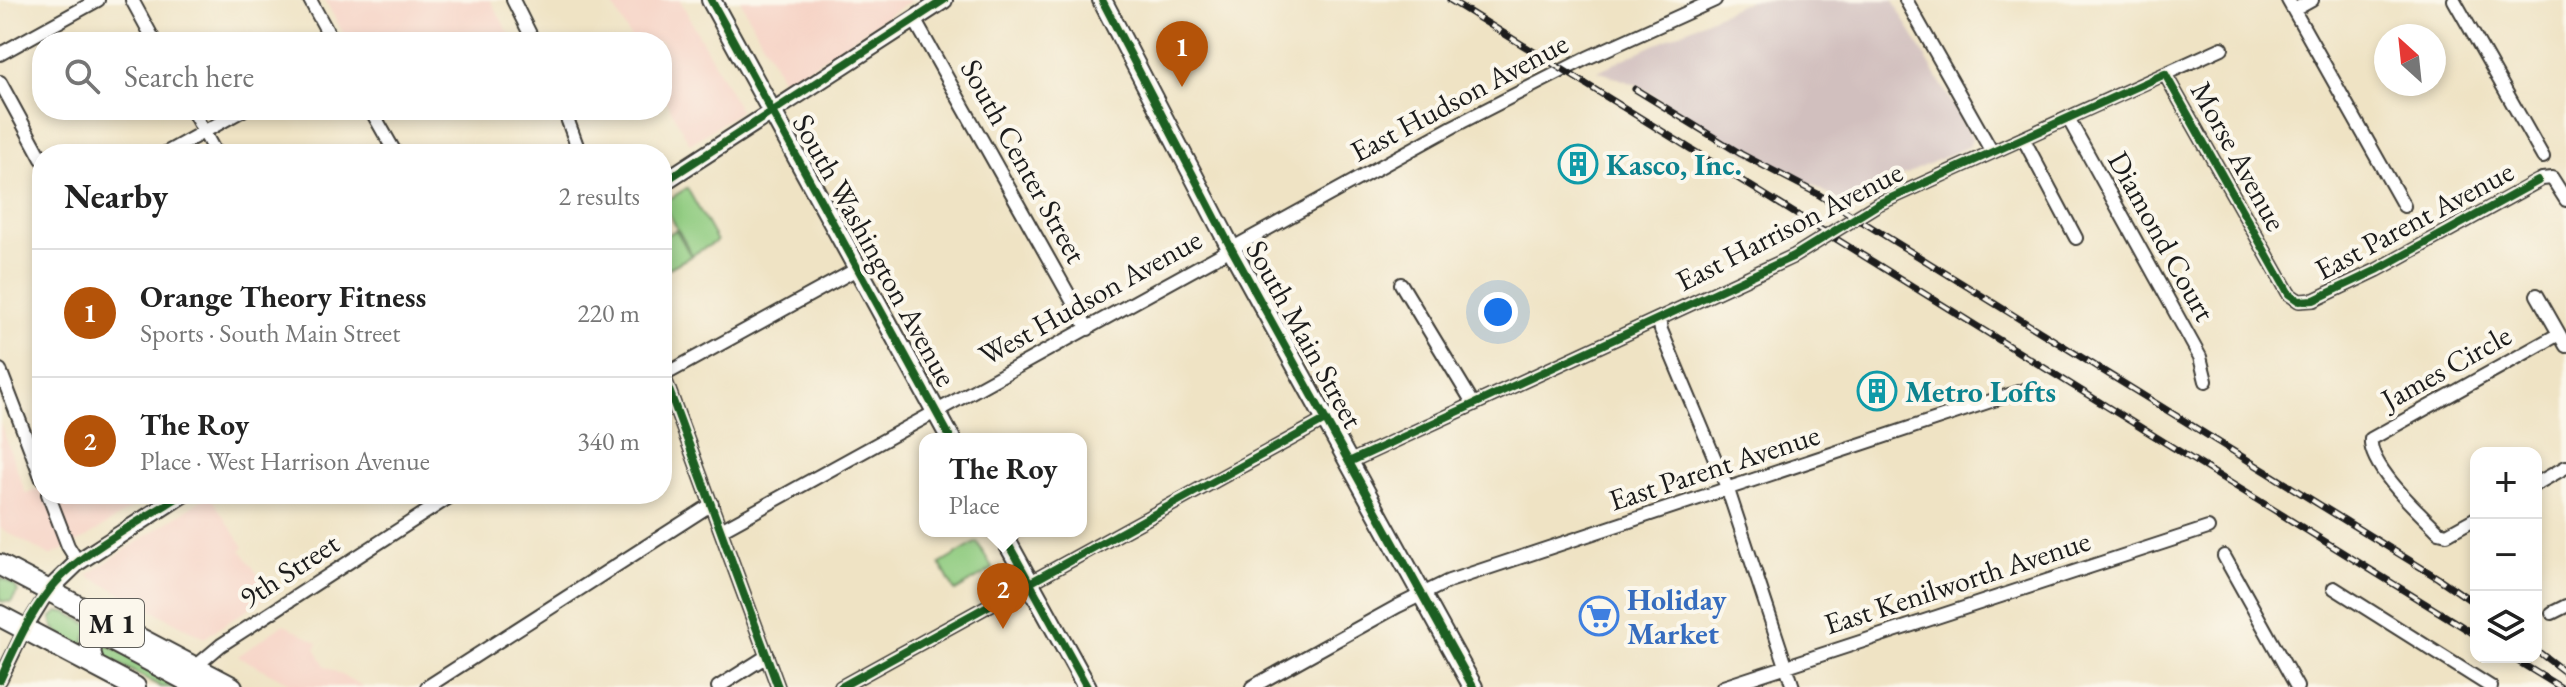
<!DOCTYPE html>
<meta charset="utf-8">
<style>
:root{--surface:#fff;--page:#f6f6f6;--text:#222;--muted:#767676;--line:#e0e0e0;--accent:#b45309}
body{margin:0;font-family:"EB Garamond",serif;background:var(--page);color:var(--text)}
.controls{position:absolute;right:24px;bottom:24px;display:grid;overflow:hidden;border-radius:16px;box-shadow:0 4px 12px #0003}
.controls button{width:72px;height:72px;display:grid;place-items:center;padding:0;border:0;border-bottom:2px solid var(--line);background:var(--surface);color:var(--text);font:40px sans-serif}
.compass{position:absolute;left:2374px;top:24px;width:72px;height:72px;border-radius:50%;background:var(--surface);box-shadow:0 4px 12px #0003;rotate:333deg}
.you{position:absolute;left:1498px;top:312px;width:28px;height:28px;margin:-20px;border:6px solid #fff;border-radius:50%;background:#1a73e8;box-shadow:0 0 0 12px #1a73e833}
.badge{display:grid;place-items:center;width:52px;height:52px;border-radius:50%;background:var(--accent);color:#fff;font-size:26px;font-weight:700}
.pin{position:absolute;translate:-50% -66px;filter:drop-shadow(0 2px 4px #0008)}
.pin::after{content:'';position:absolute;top:42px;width:28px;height:24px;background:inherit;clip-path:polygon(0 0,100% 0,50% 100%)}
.popup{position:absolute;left:919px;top:433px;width:168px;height:104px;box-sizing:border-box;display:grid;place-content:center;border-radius:16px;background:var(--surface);filter:drop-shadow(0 2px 6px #0005);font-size:26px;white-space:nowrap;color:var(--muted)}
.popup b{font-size:30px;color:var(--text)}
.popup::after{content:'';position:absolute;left:50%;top:100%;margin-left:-16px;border:16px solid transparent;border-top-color:var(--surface)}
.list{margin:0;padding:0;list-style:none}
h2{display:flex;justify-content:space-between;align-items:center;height:104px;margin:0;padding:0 32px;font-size:34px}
h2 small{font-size:26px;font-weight:400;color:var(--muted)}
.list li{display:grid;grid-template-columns:52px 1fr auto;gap:24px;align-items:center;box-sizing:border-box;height:128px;padding:0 32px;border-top:2px solid var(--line)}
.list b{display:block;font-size:30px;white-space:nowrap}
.list p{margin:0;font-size:26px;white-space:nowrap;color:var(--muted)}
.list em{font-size:26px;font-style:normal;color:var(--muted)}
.icon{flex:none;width:44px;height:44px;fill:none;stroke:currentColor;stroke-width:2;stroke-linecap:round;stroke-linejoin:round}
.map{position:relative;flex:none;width:2566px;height:687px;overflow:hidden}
.search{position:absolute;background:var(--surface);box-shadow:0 4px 12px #0003;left:32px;top:32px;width:640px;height:88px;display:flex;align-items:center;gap:20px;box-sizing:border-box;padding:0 28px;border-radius:32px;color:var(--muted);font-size:30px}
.panel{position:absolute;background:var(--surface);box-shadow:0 4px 12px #0003;left:32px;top:144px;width:640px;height:360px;border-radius:32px}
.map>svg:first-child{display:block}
</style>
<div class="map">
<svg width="2566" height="687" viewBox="0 0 2566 687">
<rect width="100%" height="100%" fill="#fbf7ec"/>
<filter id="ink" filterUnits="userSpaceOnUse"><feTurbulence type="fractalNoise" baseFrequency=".0125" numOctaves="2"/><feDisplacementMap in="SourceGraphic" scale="16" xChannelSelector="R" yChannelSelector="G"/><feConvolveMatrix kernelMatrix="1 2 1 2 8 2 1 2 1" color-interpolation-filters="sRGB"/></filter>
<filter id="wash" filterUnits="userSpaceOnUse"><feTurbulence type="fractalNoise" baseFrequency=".006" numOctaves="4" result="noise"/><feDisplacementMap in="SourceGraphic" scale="32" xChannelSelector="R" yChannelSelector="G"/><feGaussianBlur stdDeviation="1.8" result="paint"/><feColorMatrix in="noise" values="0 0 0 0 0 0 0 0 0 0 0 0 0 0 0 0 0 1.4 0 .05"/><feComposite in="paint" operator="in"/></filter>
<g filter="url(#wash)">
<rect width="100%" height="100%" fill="#efe3c4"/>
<path fill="#f6d2c4" d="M325,0H490L514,42H348Z
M610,0H680L740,111L690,144L662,94V42H633Z
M740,0H912L785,84Z
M0,423L26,494L42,488V494H140L144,500L86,538L50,556L0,528Z
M209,495L244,547L241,550L271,594L204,638L87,575Z
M284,624L318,643L315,648L325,666L364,687H296L238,656Z"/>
<path fill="#d1bfbe" d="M1750,0H1893L1972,138L1969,146L1862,194L1847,206L1818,188L1740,149L1637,85L1598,71Z"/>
<path fill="#91cc81" stroke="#56744e" stroke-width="2" d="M687,188L717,241L692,255L663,203Z
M676,230L691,256L662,272V237Z
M977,542L993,569L955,591L940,564Z
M0,577L14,585L18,591L11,602L0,601Z
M58,612H66L90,625L84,643L79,644C67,637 49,632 52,617Z
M104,643L191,687H161L104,656L100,653V647Z"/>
</g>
<g filter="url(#ink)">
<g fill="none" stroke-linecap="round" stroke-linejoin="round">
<defs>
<path id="minor" d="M132,0L155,42
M310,0L333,42
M513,0L534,42
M1906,0L1992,152
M2288,0L2404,206
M2454,0L2543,157
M2294,10L2312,0
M914,19L1088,329
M0,54L98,0
M2165,74L2289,294L2299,301L2314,300L2377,270L2542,179L2552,178L2566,200
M0,82L42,159
M192,110L216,154
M371,110L396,154
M564,110L580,154
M2068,118L2200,357L2206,381
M2023,138L2076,238
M164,154L243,110
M1401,284L1473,403
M2537,295L2566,346
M1659,319L1661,330L1728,490L1793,687
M0,370L42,479
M662,371L778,687
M664,375L857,269
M1349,462L1794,256L1878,204L2222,48
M2536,484L2566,467
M48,494L68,546L78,562
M2476,518L2447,534L2439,532C2420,513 2368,466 2371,439L2559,334
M721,530L1454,126L1587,58L1715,0
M2224,556L2297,687
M2334,588L2491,687
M2552,613L2566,606
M195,667L221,645L454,494
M0,680L25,629L49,590
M427,687L712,504
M718,687L767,656
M841,687L1325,420
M1252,687L1398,606L1449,581L2024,390
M1723,687L2208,528"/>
<path id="tertiary" d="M662,183L944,0
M49,590L78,562L183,494"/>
<path id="secondary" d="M711,0L951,439
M1102,0L1231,248L1473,687
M1001,531L1087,687"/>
<path id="primary" d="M0,565L232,687
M0,616L135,687
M95,666C88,653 88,638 105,637L199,687"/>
</defs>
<use href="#minor" stroke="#3c3a35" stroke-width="16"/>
<use href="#tertiary" stroke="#3c3a35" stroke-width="20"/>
<use href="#secondary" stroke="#3c3a35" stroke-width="22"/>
<use href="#primary" stroke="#3c3a35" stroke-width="24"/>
<use href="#minor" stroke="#fff" stroke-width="12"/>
<use href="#tertiary" stroke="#fff" stroke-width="16"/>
<use href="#secondary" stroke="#fff" stroke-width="18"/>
<use href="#primary" stroke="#fff" stroke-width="20"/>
<defs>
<path id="rail" d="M1450,0L2476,635
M1635,89L1741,154L1816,193L2438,578L2476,604
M2536,650L2566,673
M2511,657L2560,687"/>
</defs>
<use href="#rail" stroke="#1c1c1c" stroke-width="7"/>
<use href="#rail" stroke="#fbf7ec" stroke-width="4" stroke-dasharray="12" stroke-linecap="butt"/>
<defs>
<path id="cycleway" d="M711,0L951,439
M1102,0L1231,248L1473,687
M662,183L944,0
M662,371L778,687
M1349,462L1794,256L1878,204L2165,74L2289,294L2299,301L2314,300L2377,270L2538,181
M1001,531L1087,687
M0,680C14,650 27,619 48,592C77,553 142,521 183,494
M841,687L1325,420"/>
</defs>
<use href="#cycleway" stroke="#fbf7ec" stroke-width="13"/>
<use href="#cycleway" stroke="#1b5e20" stroke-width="8"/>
</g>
</g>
<defs>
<symbol id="building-ring" viewBox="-11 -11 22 22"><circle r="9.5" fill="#fbf7ec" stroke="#0f9aa8" stroke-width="1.5"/><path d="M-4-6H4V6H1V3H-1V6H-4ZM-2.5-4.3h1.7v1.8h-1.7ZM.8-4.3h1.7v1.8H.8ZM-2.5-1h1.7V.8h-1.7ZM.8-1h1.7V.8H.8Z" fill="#0f9aa8"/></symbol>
<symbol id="supermarket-ring" viewBox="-11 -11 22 22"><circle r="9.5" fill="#fbf7ec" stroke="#3f7fe0" stroke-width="1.5"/><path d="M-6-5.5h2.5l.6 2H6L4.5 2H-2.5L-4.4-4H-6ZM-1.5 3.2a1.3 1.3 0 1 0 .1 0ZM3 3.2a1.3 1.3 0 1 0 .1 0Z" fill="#3f7fe0"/></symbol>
</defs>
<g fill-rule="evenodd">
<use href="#building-ring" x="1556" y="142" width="44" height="44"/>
<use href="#building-ring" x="1855" y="369" width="44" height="44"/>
<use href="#supermarket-ring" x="1577" y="594" width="44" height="44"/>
</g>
<g text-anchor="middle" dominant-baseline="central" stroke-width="8" stroke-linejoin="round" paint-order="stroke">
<rect fill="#fbf7ec" stroke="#5f5e5a" stroke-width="2" x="80" y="599" width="64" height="48" rx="6"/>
<g font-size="28" font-weight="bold" fill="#1c1c1c">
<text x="112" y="623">M 1</text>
</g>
<g font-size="30" fill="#1c1c1c" stroke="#fbf7ec">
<text transform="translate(1459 97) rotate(-28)">East Hudson Avenue</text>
<text transform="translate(2239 156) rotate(61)">Morse Avenue</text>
<text transform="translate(1024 161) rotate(61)">South Center Street</text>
<text transform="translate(2414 220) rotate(-28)">East Parent Avenue</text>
<text transform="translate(1789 226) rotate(-27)">East Harrison Avenue</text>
<text transform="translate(2162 236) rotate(61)">Diamond Court</text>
<text transform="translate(875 250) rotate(61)">South Washington Avenue</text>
<text transform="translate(1090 297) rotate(-29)">West Hudson Avenue</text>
<text transform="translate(1305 334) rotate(61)">South Main Street</text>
<text transform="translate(2446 367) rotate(-29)">James Circle</text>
<text transform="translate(1714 467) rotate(-18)">East Parent Avenue</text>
<text transform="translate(289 570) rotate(-33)">9th Street</text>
<text transform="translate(1957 582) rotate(-18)">East Kenilworth Avenue</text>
</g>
<g font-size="30" font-weight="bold" fill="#0d838f" stroke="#fbf7ec" text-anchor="start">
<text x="1606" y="164">Kasco, Inc.</text>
<text x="1905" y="391">Metro Lofts</text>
</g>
<g font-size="30" font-weight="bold" fill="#366cbe" stroke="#fbf7ec" text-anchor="start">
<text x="1627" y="599">Holiday<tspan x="1627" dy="34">Market</tspan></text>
</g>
</g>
</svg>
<div class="controls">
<button>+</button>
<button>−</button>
<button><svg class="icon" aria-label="layers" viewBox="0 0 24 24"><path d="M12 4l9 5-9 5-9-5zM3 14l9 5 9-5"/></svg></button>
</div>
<svg class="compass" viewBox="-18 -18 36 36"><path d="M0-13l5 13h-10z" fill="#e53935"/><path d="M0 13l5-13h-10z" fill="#767676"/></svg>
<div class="you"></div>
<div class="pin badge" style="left:1182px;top:87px">1</div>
<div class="pin badge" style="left:1003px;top:629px">2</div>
<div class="popup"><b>The Roy</b>Place</div>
<div class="search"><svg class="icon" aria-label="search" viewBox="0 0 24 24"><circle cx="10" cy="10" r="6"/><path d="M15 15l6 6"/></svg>Search here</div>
<section class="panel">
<h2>Nearby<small>2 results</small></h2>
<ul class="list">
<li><span class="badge">1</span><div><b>Orange Theory Fitness</b><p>Sports · South Main Street</p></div><em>220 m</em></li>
<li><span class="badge">2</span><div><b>The Roy</b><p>Place · West Harrison Avenue</p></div><em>340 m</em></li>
</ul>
</section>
</div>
